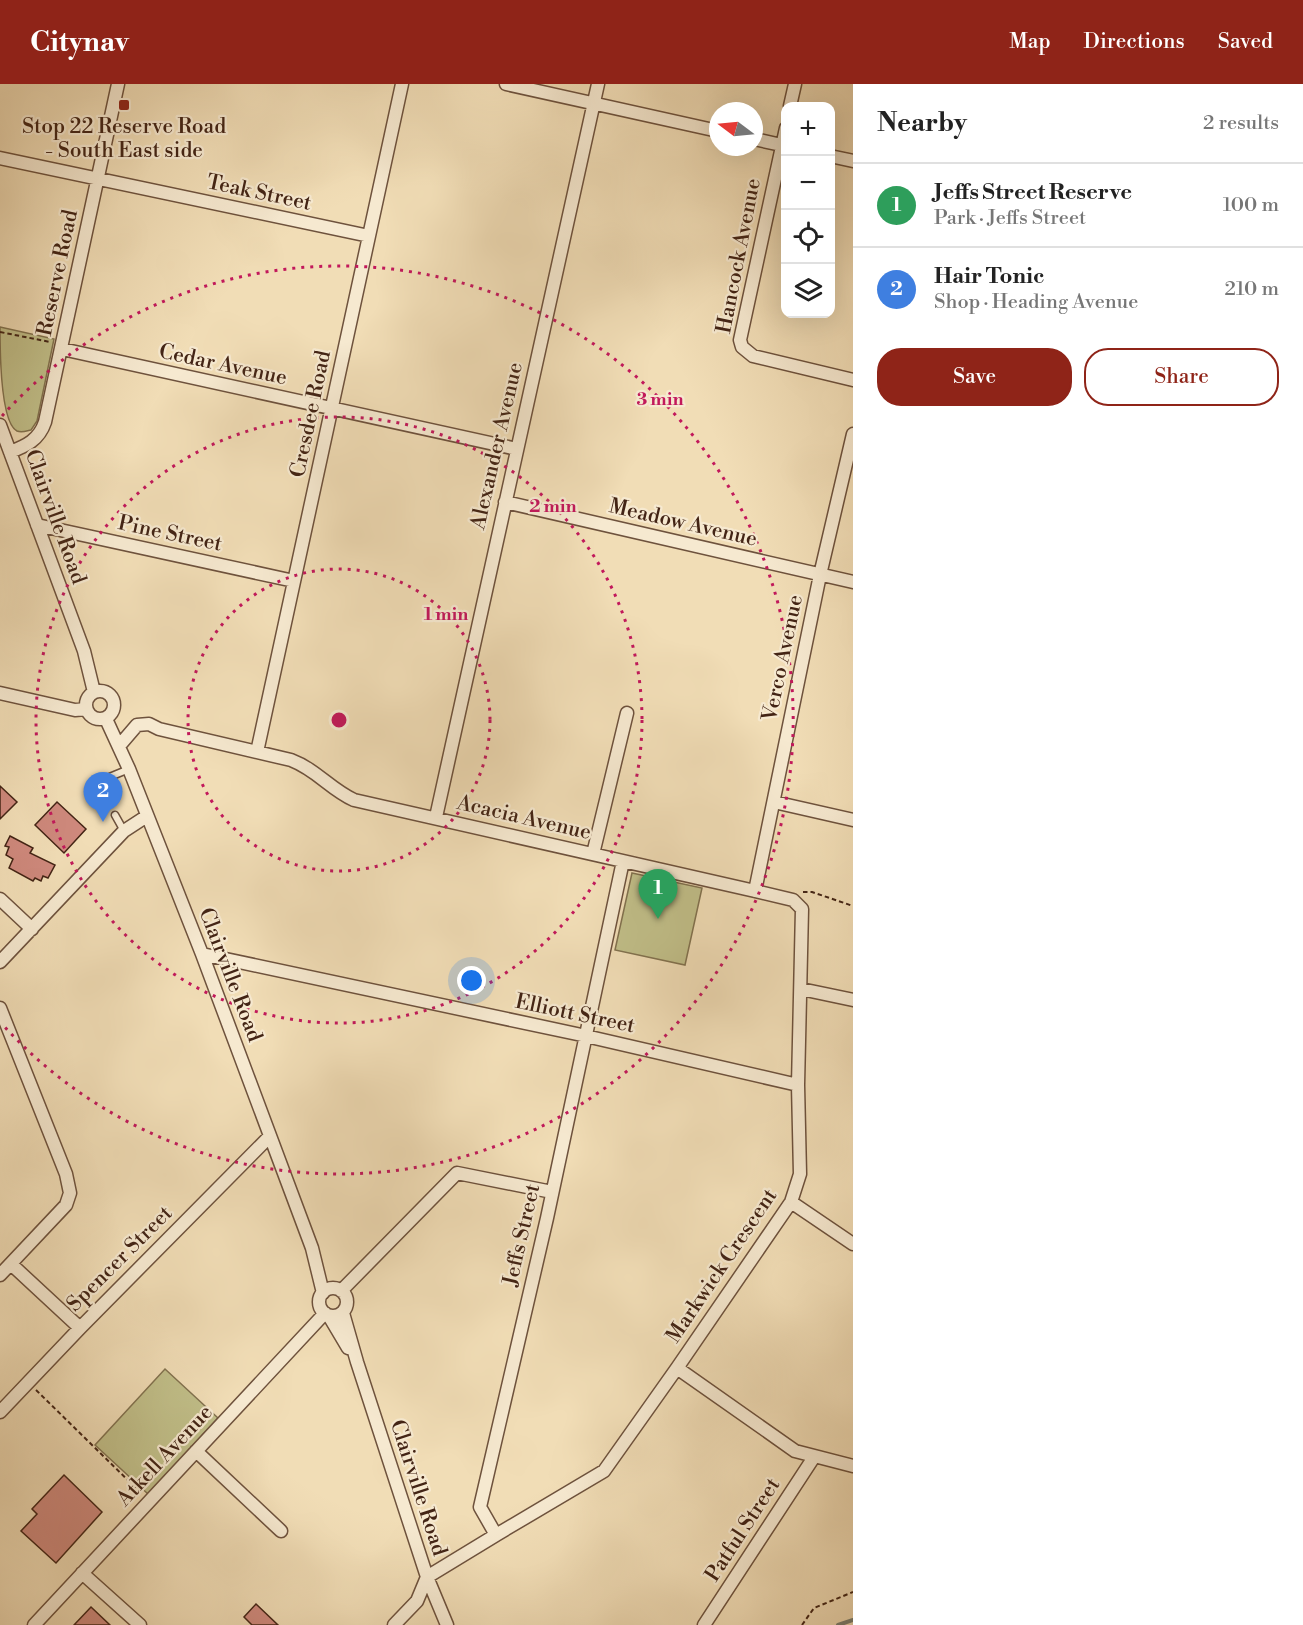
<!DOCTYPE html>
<meta charset="utf-8">
<style>
:root{--surface:#fff;--page:#f2f2f2;--text:#222;--muted:#767676;--line:#e0e0e0;--accent:#8f2418}
body{margin:0;font-family:"Libre Bodoni",serif;background:var(--page);color:var(--text)}
.controls{position:absolute;right:18px;top:18px;display:grid;overflow:hidden;border-radius:12px;box-shadow:0 6px 24px #0002}
.controls button{width:54px;height:54px;display:grid;place-items:center;padding:0;border:0;border-bottom:2px solid var(--line);background:var(--surface);color:var(--text);font:30px sans-serif}
.compass{position:absolute;left:709px;top:18px;width:54px;height:54px;border-radius:50%;background:var(--surface);box-shadow:0 6px 24px #0002;rotate:286deg}
.you{position:absolute;left:472px;top:897px;width:21px;height:21px;margin:-15px;border:4px solid #fff;border-radius:50%;background:#1a73e8;box-shadow:0 0 0 9px #1a73e833}
.badge{display:grid;place-items:center;width:39px;height:39px;border-radius:50%;background:var(--accent);color:#fff;font-size:20px;font-weight:700}
.pin{position:absolute;translate:-50% -50px;filter:drop-shadow(0 2px 3px #0008)}
.pin::after{content:'';position:absolute;top:32px;width:21px;height:18px;background:inherit;clip-path:polygon(0 0,100% 0,50% 100%)}
.list{margin:0;padding:0;list-style:none}
h2{display:flex;justify-content:space-between;align-items:center;height:78px;margin:0;padding:0 24px;font-size:26px}
h2 small{font-size:20px;font-weight:400;color:var(--muted)}
.list li{display:grid;grid-template-columns:39px 1fr auto;gap:18px;align-items:center;box-sizing:border-box;height:84px;padding:0 24px;border-top:2px solid var(--line)}
.list b{display:block;font-size:22px;white-space:nowrap}
.list p{margin:0;font-size:20px;white-space:nowrap;color:var(--muted)}
.list em{font-size:20px;font-style:normal;color:var(--muted)}
.actions{display:flex;gap:12px;padding:18px 24px}
.actions a{flex:1;padding:14px 0;border:2px solid var(--accent);border-radius:24px;text-align:center;font-size:21px;color:var(--accent)}
.actions .main{background:var(--accent);color:#fff}
.icon{flex:none;width:33px;height:33px;fill:none;stroke:currentColor;stroke-width:2;stroke-linecap:round;stroke-linejoin:round}
.map{position:relative;flex:none;width:853px;height:1541px;overflow:hidden}
header{display:flex;align-items:center;gap:36px;box-sizing:border-box;height:84px;padding:0 30px;background:var(--accent);color:#fff}
header strong{font-size:28px}
nav{display:flex;gap:33px;margin-inline-start:auto;font-size:21px}
main{display:flex}
aside{flex:1;background:var(--surface)}
.map>svg:first-child{display:block}
</style>
<header>
<strong>Citynav</strong>
<nav><a>Map</a><a>Directions</a><a>Saved</a></nav>
</header>
<main>
<div class="map">
<svg width="853" height="1541" viewBox="0 0 853 1541">
<rect width="100%" height="100%" fill="#f1ddb6"/>
<filter id="stains"><feTurbulence type="fractalNoise" baseFrequency=".00333" numOctaves="4"/><feColorMatrix values="0 0 0 0 .2 0 0 0 0 .09 0 0 0 0 .02 0 0 0 .5 -.17"/></filter>
<radialGradient id="worn" r=".72"><stop offset=".6" stop-color="#630" stop-opacity="0"/><stop offset="1" stop-color="#630" stop-opacity=".3"/></radialGradient>
<path fill="#c1bf89" stroke="#82724f" stroke-width="1.5" d="M0,243L54,255L37,337L31,346C26,347 22,349 17,347C0,338 0,265 0,243Z
M632,789L702,804L685,881L615,866Z
M165,1285L218,1334L148,1410L95,1361Z"/>
<g fill="none" stroke-linecap="round" stroke-linejoin="round">
<path stroke="#787f74" stroke-width="4" d="M838,1541L853,1536"/>
</g>
<path fill="#cf897d" stroke="#432415" stroke-width="1.5" d="M0,702L17,718L0,735Z
M57,718L86,745L64,769L35,741Z
M10,752L33,764L30,769L55,781L48,794L43,792L41,797L35,794L33,797L9,784L13,775L6,771L9,763L5,762Z
M64,1391L102,1428L56,1479L21,1447L37,1430L32,1425Z
M256,1520L278,1541H252L244,1533Z
M91,1523L110,1541H74Z"/>
<g fill="none" stroke-linecap="round" stroke-linejoin="round">
<defs>
<path id="service" d="M100,697L129,685
M115,731L124,747"/>
<path id="minor" d="M506,0L718,47
M790,22L795,0
M786,44L740,256L742,263L753,272L853,296
M754,55L786,62
M830,72L853,77
M0,74L369,152
M62,265L517,365
M0,341L84,567L94,608
M10,368C26,362 39,356 45,338L118,0
M505,418L853,498
M37,441L294,497
M86 621a14 14 0 1 1 28 0a14 14 0 1 1-28 0Z
M0,609L75,626L86,625
M106,635L129,685L202,870L312,1164L323,1209
M119,662L137,641L149,640L159,645L291,676C317,686 330,705 354,716L755,807L793,816L802,825L798,1001L800,1090L791,1118L677,1284L604,1387L496,1451
M257,668L402,0
M774,718L853,736
M436,733L598,0
M593,770L627,629
M755,807L820,491L853,350
M0,815L32,845
M202,870L577,950L798,1001
M0,878L124,747L147,732
M801,905L853,916
M0,924L66,1090L70,1109L66,1121L0,1191
M791,1118L853,1160
M11,1180L80,1244
M319 1218a14 14 0 1 1 28 0a14 14 0 1 1-28 0Z
M341,1207L457,1089L552,1108
M343,1229L357,1278L427,1493L447,1541
M329,1232L348,1264
M677,1284L795,1367L853,1382
M0,1328L80,1244L270,1052
M196,1367L281,1447
M82,1489L140,1541
M34,1541L325,1229
M394,1541L417,1517L427,1493L496,1451L480,1423L547,1134L623,777
M704,1541L814,1373"/>
</defs>
<use href="#service" stroke="#6e523d" stroke-width="9"/>
<use href="#minor" stroke="#6e523d" stroke-width="15"/>
<path stroke="#432415" stroke-width="2" stroke-dasharray="4.5 3" stroke-linecap="butt" d="M0,248L50,258
M803,808H812L853,822
M36,1306L141,1409
M802,1541L814,1524L853,1508"/>
<use href="#service" stroke="#f6e9d0" stroke-width="6"/>
<use href="#minor" stroke="#f6e9d0" stroke-width="12"/>
</g>
<g fill="none" stroke="#c2185b" stroke-width="3" stroke-dasharray="3 6">
<circle cx="339" cy="636" r="151"/>
<circle cx="339" cy="636" r="303"/>
<path d="M2 332A454 454 0 1 1 2 940"/>
</g>
<rect fill="#8f2418" stroke="#f6e9d0" stroke-width="2" x="118" y="15" width="12" height="12" rx="3"/>
<g text-anchor="middle" dominant-baseline="central" stroke-width="4.5" stroke-linejoin="round" paint-order="stroke">
<g font-size="21" fill="#432415" stroke="#f6e9d0">
<text x="124" y="43">Stop 22 Reserve Road<tspan x="124" dy="24">- South East side</tspan></text>
</g>
<g font-size="21" fill="#432415" stroke="#f6e9d0">
<text transform="translate(259 109) rotate(12)">Teak Street</text>
<text transform="translate(739 172) rotate(-79)">Hancock Avenue</text>
<text transform="translate(58 189) rotate(-78)">Reserve Road</text>
<text transform="translate(223 281) rotate(12)">Cedar Avenue</text>
<text transform="translate(311 330) rotate(-78)">Cresdee Road</text>
<text transform="translate(497 362) rotate(-77)">Alexander Avenue</text>
<text transform="translate(55 433) rotate(70)">Clairville Road</text>
<text transform="translate(683 439) rotate(13)">Meadow Avenue</text>
<text transform="translate(170 450) rotate(12)">Pine Street</text>
<text transform="translate(783 574) rotate(-78)">Verco Avenue</text>
<text transform="translate(524 734) rotate(13)">Acacia Avenue</text>
<text transform="translate(230 891) rotate(69)">Clairville Road</text>
<text transform="translate(575 930) rotate(12)">Elliott Street</text>
<text transform="translate(522 1151) rotate(-77)">Jeffs Street</text>
<text transform="translate(120 1175) rotate(-45)">Spencer Street</text>
<text transform="translate(722 1182) rotate(-56)">Markwick Crescent</text>
<text transform="translate(165 1372) rotate(-47)">Atkell Avenue</text>
<text transform="translate(418 1404) rotate(72)">Clairville Road</text>
<text transform="translate(743 1446) rotate(-57)">Patful Street</text>
</g>
</g>
<circle cx="339" cy="636" r="9" fill="#c2185b" stroke="#f6e9d0" stroke-width="3"/>
<g font-size="18" text-anchor="middle" font-weight="bold" fill="#c2185b" stroke="#f6e9d0" stroke-width="4.5" stroke-linejoin="round" paint-order="stroke">
<text x="660" y="321">3 min</text>
<text x="553" y="428">2 min</text>
<text x="446" y="536">1 min</text>
</g>
<rect width="100%" height="100%" filter="url(#stains)"/>
<rect width="100%" height="100%" fill="url(#worn)"/>
</svg>
<div class="controls">
<button>+</button>
<button>−</button>
<button><svg class="icon" aria-label="locate" viewBox="0 0 24 24"><circle cx="12" cy="12" r="6"/><path d="M12 2v4M12 18v4M2 12h4M18 12h4"/></svg></button>
<button><svg class="icon" aria-label="layers" viewBox="0 0 24 24"><path d="M12 4l9 5-9 5-9-5zM3 14l9 5 9-5"/></svg></button>
</div>
<svg class="compass" viewBox="-18 -18 36 36"><path d="M0-13l5 13h-10z" fill="#e53935"/><path d="M0 13l5-13h-10z" fill="#767676"/></svg>
<div class="you"></div>
<div class="pin badge" style="left:658px;top:835px;background:#2e9e5b">1</div>
<div class="pin badge" style="left:103px;top:738px;background:#3f7fe0">2</div>
</div>
<aside>
<h2>Nearby<small>2 results</small></h2>
<ul class="list">
<li><span class="badge" style="background:#2e9e5b">1</span><div><b>Jeffs Street Reserve</b><p>Park · Jeffs Street</p></div><em>100 m</em></li>
<li><span class="badge" style="background:#3f7fe0">2</span><div><b>Hair Tonic</b><p>Shop · Heading Avenue</p></div><em>210 m</em></li>
</ul>
<div class="actions"><a class="main">Save</a><a>Share</a></div>
</aside>
</main>
